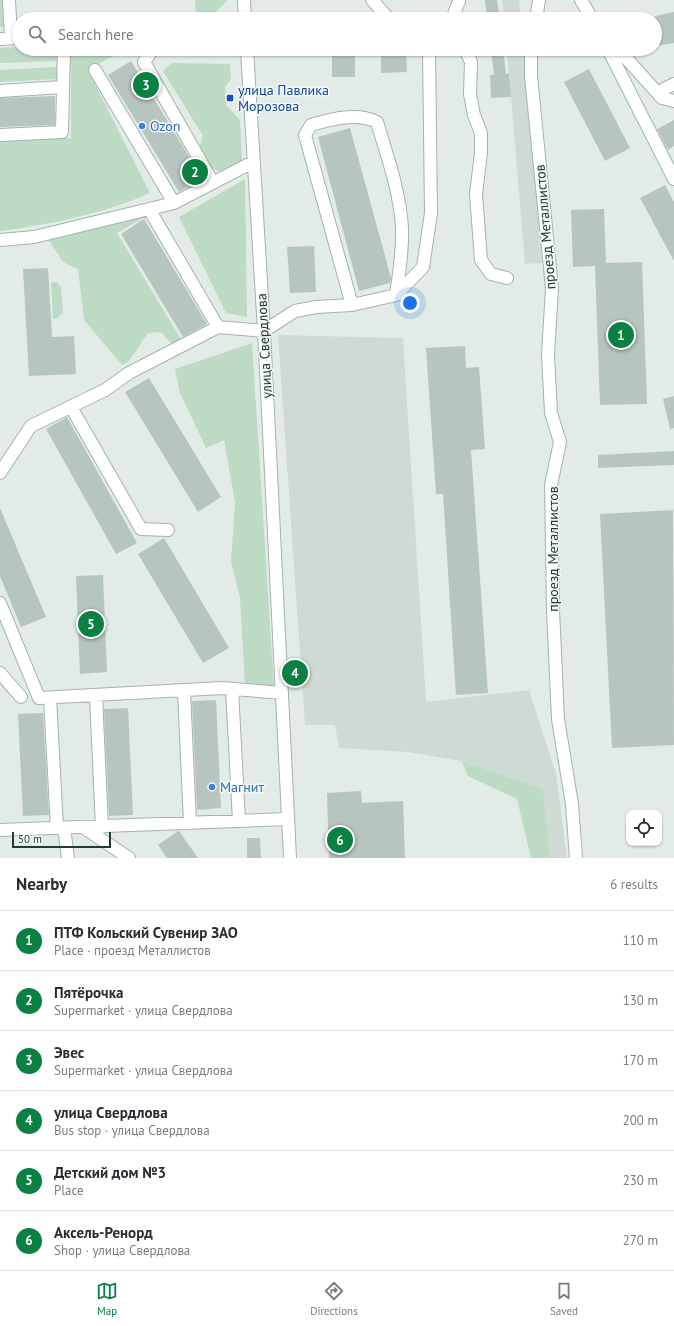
<!DOCTYPE html>
<meta charset="utf-8">
<style>
:root{--surface:#fff;--page:#f7f7f7;--text:#2b2b33;--muted:#7c7c81;--line:#e1e1e2;--accent:#0b8043}
body{margin:0;font-family:"PT Sans",sans-serif;background:var(--page);color:var(--text)}
.controls{position:absolute;right:12px;bottom:12px;display:grid;overflow:hidden;border-radius:8px;box-shadow:0 1px 3px #0004}
.controls button{width:36px;height:36px;display:grid;place-items:center;padding:0;border:0;border-bottom:1px solid var(--line);background:var(--surface);color:var(--text);font:20px sans-serif}
.scale{position:absolute;left:12px;bottom:10px;width:99px;box-sizing:border-box;padding-left:4px;border:2px solid #233a33;border-top:0;font-size:11px;line-height:14px;white-space:nowrap;color:#233a33;-webkit-text-stroke:3px #f2f8f5;paint-order:stroke}
.you{position:absolute;left:410px;top:303px;width:14px;height:14px;margin:-10px;border:3px solid #fff;border-radius:50%;background:#1a73e8;box-shadow:0 0 0 6px #1a73e833}
.badge{display:grid;place-items:center;width:26px;height:26px;border-radius:50%;background:var(--accent);color:#fff;font-size:13px;font-weight:700}
.pin{position:absolute;translate:-50% -50%;border:2px solid #fff;box-shadow:0 1px 4px #0006}
.list{margin:0;padding:0;list-style:none}
h2{display:flex;justify-content:space-between;align-items:center;height:52px;margin:0;padding:0 16px;font-size:17px}
h2 small{font-size:13px;font-weight:400;color:var(--muted)}
.list li{display:grid;grid-template-columns:26px 1fr auto;gap:12px;align-items:center;box-sizing:border-box;height:60px;padding:0 16px;border-top:1px solid var(--line)}
.list b{display:block;font-size:15px;white-space:nowrap}
.list p{margin:0;font-size:13px;white-space:nowrap;color:var(--muted)}
.list em{font-size:13px;font-style:normal;color:var(--muted)}
.icon{flex:none;width:22px;height:22px;fill:none;stroke:currentColor;stroke-width:2;stroke-linecap:round;stroke-linejoin:round}
.map{position:relative;flex:none;width:674px;height:858px;overflow:hidden}
.search{position:absolute;background:var(--surface);box-shadow:0 1px 3px #0004;left:12px;right:12px;top:12px;height:44px;display:flex;align-items:center;gap:10px;box-sizing:border-box;padding:0 14px;border-radius:22px;color:var(--muted);font-size:15px}
.sheet{height:412px;background:var(--surface)}
nav{display:flex;justify-content:space-around;align-items:center;box-sizing:border-box;height:56px;border-top:1px solid var(--line);background:var(--surface);font-size:11px;color:var(--muted)}
nav a{display:grid;justify-items:center;gap:2px}
nav .on{color:var(--accent)}
.map>svg:first-child{display:block}
</style>
<div class="map">
<svg width="674" height="858" viewBox="0 0 674 858">
<rect width="100%" height="100%" fill="#e2ebe6"/>
<path fill="#d0dad5" d="M502,0H519L521,19H504Z
M507,49H524L542,263L525,264Z
M278,335L403,338L426,702L529,690L556,774L567,858H550L543,789L462,761L408,752L339,748L335,725H305Z"/>
<path fill="#bcdac4" d="M0,0H5L6,27H0Z
M195,0H227C218,11 210,18 196,19Z
M185,12V19H23Z
M19,47V49H58L57,61L0,63V48Z
M71,49H125L88,70L150,193C102,214 52,224 0,231V141L71,138Z
M187,49H230V52H184Z
M172,63L230,64L231,80L225,86L226,105L240,120L242,163L226,173L212,169L199,148L203,136L163,71Z
M57,67V79L0,82V70Z
M245,179L247,317L226,313L179,217Z
M141,215L143,218L117,233L182,341L173,345L161,332L148,333L129,361L122,365L84,320L78,269L63,262L48,239Z
M56,282L61,287L63,312L58,318L53,319L51,283Z
M252,343L274,687L245,685L240,598L231,561L235,502L224,440L206,448L180,393L175,369Z
M462,761L543,789L550,858H531L517,799L468,776Z"/>
<path fill="#b7c5bf" d="M485,0H497L500,19H487Z
M674,12V43L655,46V16Z
M332,49H355V77H332Z
M491,49H503L506,74L509,73L511,97L491,98L490,75H494Z
M406,54L407,72L381,73V55Z
M131,61L202,178L179,192L108,75Z
M589,69L630,148L605,161L564,82Z
M55,96V125L0,127V98Z
M674,120V146L668,150L657,129Z
M350,128L391,278L390,283L359,291L318,137Z
M665,185L674,202V261L640,198Z
M604,209L606,263L642,262L647,404L600,405L595,266L573,267L571,210Z
M144,219L207,324L183,337L121,234Z
M314,246L316,292L290,293L287,247Z
M48,268L52,337L74,336L76,374L29,376L23,269Z
M465,346L466,368L479,367L485,449L471,450L488,693L456,695L443,494H436L426,348Z
M149,378L221,497L198,512L125,392Z
M674,396V428L670,429L663,399Z
M67,417L137,543L116,554L46,429Z
M674,451V465L598,468V455Z
M0,508L46,617L21,627L0,576Z
M673,510L674,745L612,748L600,514Z
M164,538L229,648L203,663L138,554Z
M103,575L107,672L80,674L76,576Z
M216,700L221,808L197,810L192,701Z
M128,708L133,815L109,816L104,709Z
M43,713L49,815L23,816L18,714Z
M361,791L362,803L403,801L405,858H329L327,793Z
M178,831H179L198,858H167L158,845Z
M247,838H260L261,858H247Z"/>
<g fill="none" stroke-linecap="round" stroke-linejoin="round">
<defs>
<path id="minor" d="M9,0L11,38
M244,0L245,19
M372,0L389,19
M581,0L592,19
M452,19L459,1
M536,19L539,0
M0,39L19,38
M153,49L144,62L213,183
M247,49L264,331L290,858
M465,49L471,62L470,94L474,115L481,133V153L476,194L481,260L491,274L507,278
M531,49V76L552,288L548,355L551,413L560,442L551,485L553,610L558,719L572,804L576,858
M608,49L674,179
M618,49L662,98L674,101
M95,70L174,203L253,162
M0,91L62,87
M658,92L674,84
M0,135L62,132L64,49
M149,209L218,327
M0,240L34,237L174,203
M352,305L305,135L311,125C331,119 357,112 377,122C387,156 400,191 402,228C403,251 399,273 396,295
M71,407L141,529L168,530
M0,473L31,426L105,390L129,373L218,327L264,331L295,311L316,307L352,305L396,295L423,267L431,213L429,49
M0,603L39,698L222,688L282,693
M0,673L21,697
M232,689L239,821
M184,691L190,823
M96,696L102,827
M50,698L57,828
M83,827L129,858
M64,828L68,858
M0,830L288,819"/>
</defs>
<use href="#minor" stroke="#a5b2ad" stroke-width="14"/>
<use href="#minor" stroke="#fff" stroke-width="12"/>
</g>
<rect fill="#1a4fb4" stroke="#f2f8f5" stroke-width="1.5" x="226" y="94" width="8" height="8" rx="2"/>
<g fill="#3f7fe0" stroke="#f2f8f5" stroke-width="1.5">
<circle cx="142" cy="126" r="4"/>
<circle cx="212" cy="787" r="4"/>
</g>
<g text-anchor="middle" dominant-baseline="central" stroke-width="3" stroke-linejoin="round" paint-order="stroke">
<g font-size="14" fill="#164399" stroke="#f2f8f5" text-anchor="start">
<text x="238" y="90">улица Павлика<tspan x="238" dy="16">Морозова</tspan></text>
</g>
<g font-size="14" fill="#366cbe" stroke="#f2f8f5" text-anchor="start">
<text x="150" y="126">Ozon</text>
<text x="220" y="787">Магнит</text>
</g>
<g font-size="14" fill="#233a33" stroke="#f2f8f5">
<text transform="translate(545 227) rotate(-95)">проезд Металлистов</text>
<text transform="translate(264 346) rotate(-93)">улица Свердлова</text>
<text transform="translate(553 549) rotate(-90)">проезд Металлистов</text>
</g>
</g>
</svg>
<div class="controls">
<button><svg class="icon" aria-label="locate" viewBox="0 0 24 24"><circle cx="12" cy="12" r="6"/><path d="M12 2v4M12 18v4M2 12h4M18 12h4"/></svg></button>
</div>
<div class="scale">50 m</div>
<div class="you"></div>
<div class="pin badge" style="left:621px;top:335px">1</div>
<div class="pin badge" style="left:195px;top:172px">2</div>
<div class="pin badge" style="left:146px;top:85px">3</div>
<div class="pin badge" style="left:295px;top:673px">4</div>
<div class="pin badge" style="left:91px;top:624px">5</div>
<div class="pin badge" style="left:340px;top:840px">6</div>
<div class="search"><svg class="icon" aria-label="search" viewBox="0 0 24 24"><circle cx="10" cy="10" r="6"/><path d="M15 15l6 6"/></svg>Search here</div>
</div>
<section class="sheet">
<h2>Nearby<small>6 results</small></h2>
<ul class="list">
<li><span class="badge">1</span><div><b>ПТФ Кольский Сувенир ЗАО</b><p>Place · проезд Металлистов</p></div><em>110 m</em></li>
<li><span class="badge">2</span><div><b>Пятёрочка</b><p>Supermarket · улица Свердлова</p></div><em>130 m</em></li>
<li><span class="badge">3</span><div><b>Эвес</b><p>Supermarket · улица Свердлова</p></div><em>170 m</em></li>
<li><span class="badge">4</span><div><b>улица Свердлова</b><p>Bus stop · улица Свердлова</p></div><em>200 m</em></li>
<li><span class="badge">5</span><div><b>Детский дом №3</b><p>Place</p></div><em>230 m</em></li>
<li><span class="badge">6</span><div><b>Аксель-Ренорд</b><p>Shop · улица Свердлова</p></div><em>270 m</em></li>
</ul>
</section>
<nav>
<a class="on"><svg class="icon" aria-label="map" viewBox="0 0 24 24"><path d="M3 6l6-2 6 2 6-2v14l-6 2-6-2-6 2zM9 4v14M15 6v14"/></svg>Map</a>
<a><svg class="icon" aria-label="directions" viewBox="0 0 24 24"><path d="M12 3l9 9-9 9-9-9zM9 14v-3h6M13 9l2 2-2 2"/></svg>Directions</a>
<a><svg class="icon" aria-label="saved" viewBox="0 0 24 24"><path d="M7 4h10v16l-5-4-5 4z"/></svg>Saved</a>
</nav>
